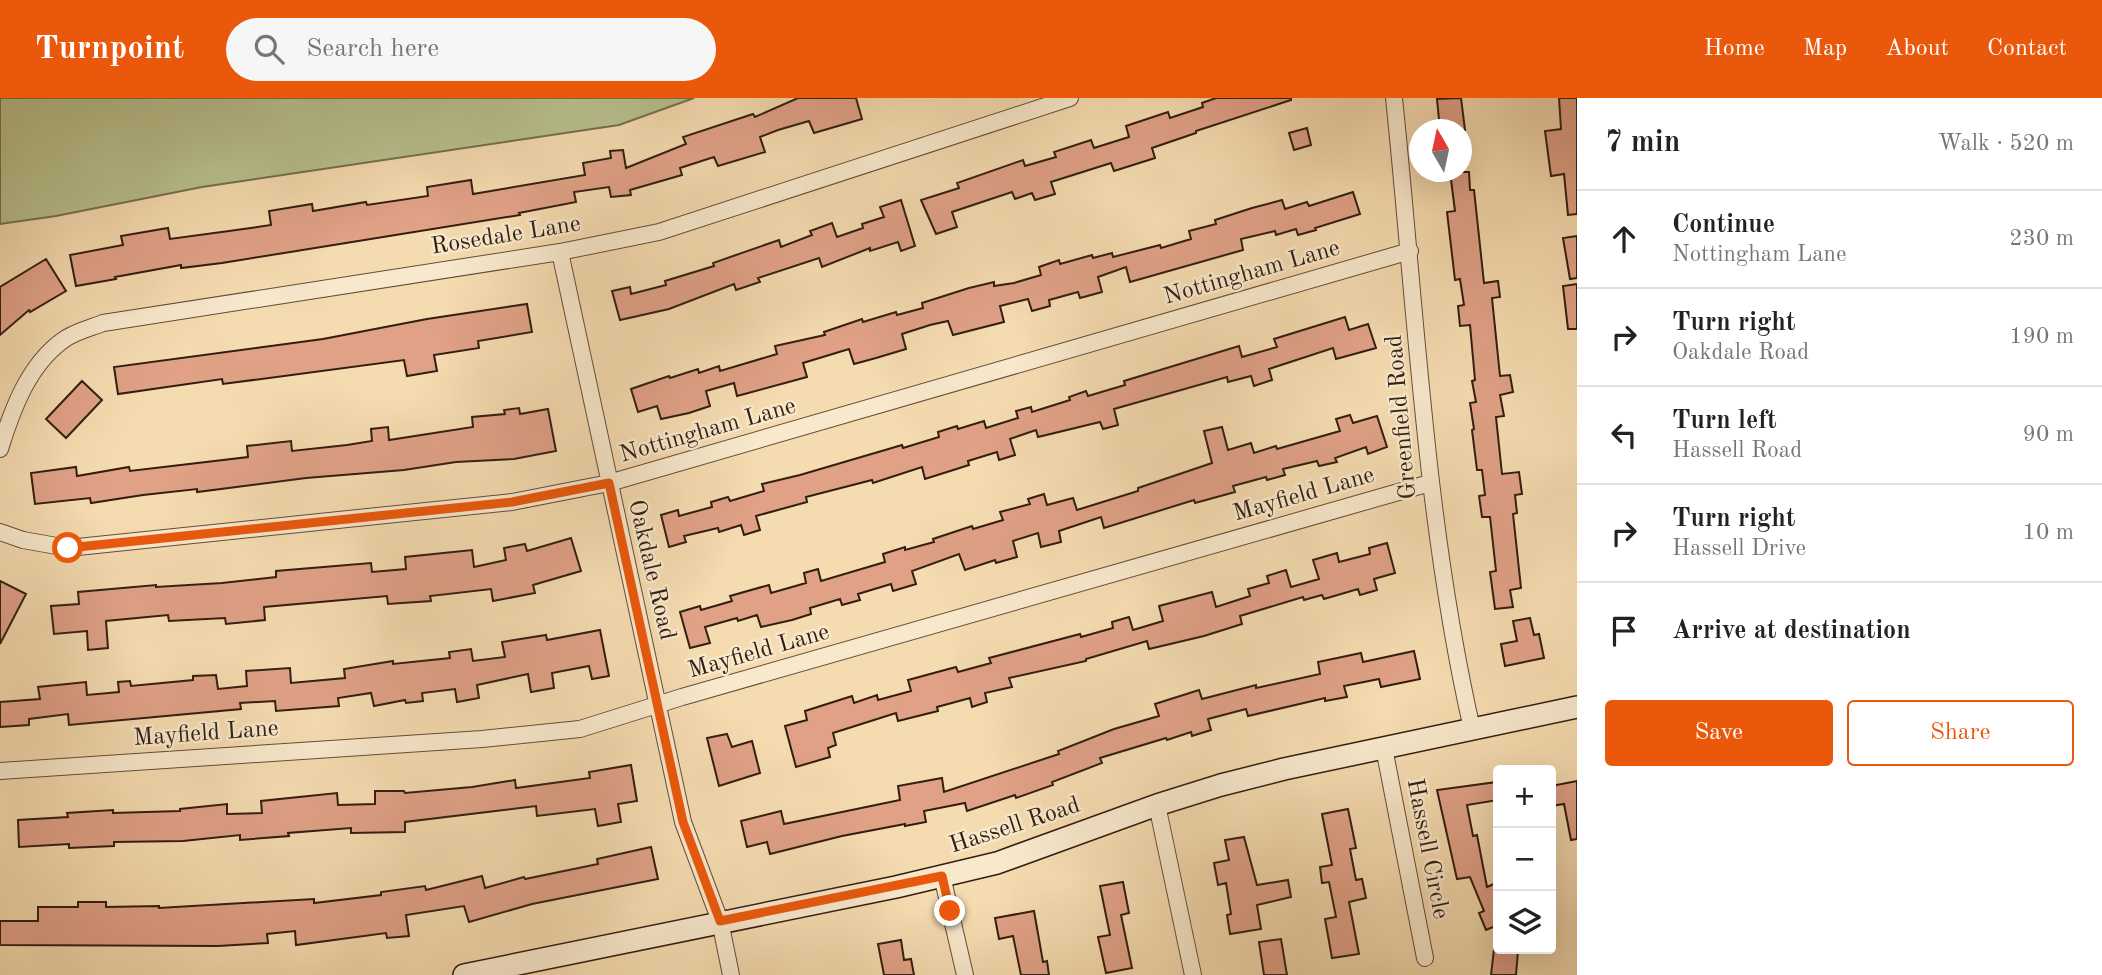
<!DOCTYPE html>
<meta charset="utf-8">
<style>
:root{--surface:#fff;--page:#f6f6f6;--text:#222;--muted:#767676;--line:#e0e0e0;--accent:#ea580c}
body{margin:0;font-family:"Old Standard TT",serif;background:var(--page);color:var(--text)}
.controls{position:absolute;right:21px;bottom:21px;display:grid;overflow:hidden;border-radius:7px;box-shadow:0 7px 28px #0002}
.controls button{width:63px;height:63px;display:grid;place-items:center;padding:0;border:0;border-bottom:2px solid var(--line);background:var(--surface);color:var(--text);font:35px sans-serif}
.compass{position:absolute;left:1409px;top:21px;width:63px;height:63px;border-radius:50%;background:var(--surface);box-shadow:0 7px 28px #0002;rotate:351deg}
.stop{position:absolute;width:21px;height:21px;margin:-16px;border:5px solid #ea580c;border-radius:50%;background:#fff}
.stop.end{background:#ea580c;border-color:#fff;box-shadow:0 2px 7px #0008}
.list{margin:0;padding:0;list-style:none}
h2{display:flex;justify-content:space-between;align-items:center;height:91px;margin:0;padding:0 28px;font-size:30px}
h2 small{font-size:23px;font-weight:400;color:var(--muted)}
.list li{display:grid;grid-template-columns:46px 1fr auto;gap:21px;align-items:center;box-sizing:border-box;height:98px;padding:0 28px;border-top:2px solid var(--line)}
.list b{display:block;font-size:26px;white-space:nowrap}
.list p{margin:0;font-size:23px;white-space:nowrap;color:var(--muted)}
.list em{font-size:23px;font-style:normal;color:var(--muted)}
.actions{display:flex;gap:14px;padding:21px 28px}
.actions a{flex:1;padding:16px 0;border:2px solid var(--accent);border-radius:7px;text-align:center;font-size:24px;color:var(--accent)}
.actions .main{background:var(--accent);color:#fff}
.icon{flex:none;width:38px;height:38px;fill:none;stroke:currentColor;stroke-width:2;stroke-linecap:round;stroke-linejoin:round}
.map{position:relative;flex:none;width:1577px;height:877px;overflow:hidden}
header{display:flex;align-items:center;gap:42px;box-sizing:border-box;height:98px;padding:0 35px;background:var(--accent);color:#fff}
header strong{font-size:33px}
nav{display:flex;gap:38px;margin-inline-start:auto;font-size:24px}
.search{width:490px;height:63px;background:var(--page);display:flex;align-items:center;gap:18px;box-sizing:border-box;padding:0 24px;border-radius:38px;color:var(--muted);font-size:26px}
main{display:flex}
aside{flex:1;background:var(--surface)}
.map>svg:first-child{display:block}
</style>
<header>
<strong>Turnpoint</strong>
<div class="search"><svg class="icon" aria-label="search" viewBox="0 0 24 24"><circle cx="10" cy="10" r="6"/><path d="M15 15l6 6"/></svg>Search here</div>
<nav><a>Home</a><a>Map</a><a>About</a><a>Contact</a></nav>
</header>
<main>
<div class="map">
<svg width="1577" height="877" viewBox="0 0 1577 877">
<rect width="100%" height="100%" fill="#f5dbb0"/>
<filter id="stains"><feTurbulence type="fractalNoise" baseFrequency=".00286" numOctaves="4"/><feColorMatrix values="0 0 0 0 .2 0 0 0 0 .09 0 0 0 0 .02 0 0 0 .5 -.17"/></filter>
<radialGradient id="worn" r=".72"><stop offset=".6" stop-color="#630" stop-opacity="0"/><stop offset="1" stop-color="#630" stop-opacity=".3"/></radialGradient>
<path fill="#b8c18e" stroke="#757050" stroke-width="2" d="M0,0H694L619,27L202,89L56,118L0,126Z"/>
<path fill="#e0a187" stroke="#321e11" stroke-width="2" d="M798,0H856L862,21L814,35L809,23L778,32L760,39L765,54L718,68L714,59L680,70L682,77L630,92L631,97L611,99L609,89L574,94L576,104L519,115L520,117L222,165L181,170V167L115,179L116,181L76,188L70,157L123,147L121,138L168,130L170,141L229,133L271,127L269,113L312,106L313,113L366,104L367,107L428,98L427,89L471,82L473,96L585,77L583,65L611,60L610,53L623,52L626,70L686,46L683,39L753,16L755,19Z
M1216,0H1291V2L1196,33V35L1152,50L1155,60L1114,73L1111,65L1051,84L1055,96L1035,102L1032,95L1015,101L1012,94L952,114L957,129L936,136L921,102L959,90L957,85L1023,62L1025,68L1056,59L1054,54L1091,42L1094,50L1129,39L1126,28L1168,14L1170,20L1203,9L1202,5Z
M1461,0L1465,32H1440L1437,1Z
M1559,0H1577V116L1568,117L1564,76L1551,78L1545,33L1561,31Z
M1307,30L1311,47L1294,52L1289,35Z
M1450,74H1469L1470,92H1474L1484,185L1498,183L1500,199L1492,200L1500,278L1510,277L1513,294L1500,297L1504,318L1496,319L1502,376L1519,374L1522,396L1515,397L1517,415L1513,416L1521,490L1510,492L1513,509L1495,511L1490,474L1496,473L1490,419H1482L1479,398L1485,397L1482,372H1477L1472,332L1474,331L1470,305L1476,304L1472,283L1475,282L1470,227L1460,228L1458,208L1464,207L1460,181L1455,182L1447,114L1455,113Z
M1353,94L1360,116L1315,130L1316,132L1298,137L1296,131L1276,137L1275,133L1241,141L1243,152L1130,184L1126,169L1098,179L1102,194L1080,200L1078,194L1049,202L1050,208L1032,213L1028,201L1000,208L1004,224L953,237L948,223L930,227L902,236L906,251L876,260L854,266L849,251L803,265L807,279L737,298L734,285L706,293L710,308L689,315L661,321L657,308L638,314L631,291L669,278L670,280L698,271L699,275L719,268L720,273L777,256L775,248L825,237L824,234L862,221L863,224L896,214L897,217L923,210L922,205L969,190L994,184V188L1014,185L1041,177L1039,169L1059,162L1060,166L1092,157L1093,160L1112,155L1113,159L1160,147L1161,150L1191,141L1189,133L1216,126L1215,122L1252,110L1282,102L1285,111L1307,104L1309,108Z
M901,102L915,148L901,153L898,144L870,153V150L822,169L819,160L758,180L760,184L736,192L734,186L669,211L620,222L612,193L630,189L631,196L666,187L665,183L714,168L713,165L779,142L781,149L812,137L810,133L832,125L837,139L863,130L862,126L884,119L880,109Z
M1577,138V180L1570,181L1563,140Z
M46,161L66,193L30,214L29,212L0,237V189Z
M1577,186V231H1568L1563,188Z
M527,206L532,234L478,243L479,250L434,257L437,273L407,278L404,262L223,286L222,281L118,296L114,269L323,241L427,221Z
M1345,219L1349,232L1368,226L1376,250L1336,261L1333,250L1269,271L1272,282L1254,288L1251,278L1228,284L1227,279L1114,311L1118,327L1103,331L1100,324L1038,339L1036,332L1010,341L1015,357L999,362L997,354L968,363L969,367L925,381L922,369L873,385L872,382L806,399L807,404L756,418L760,432L744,437L741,427L719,434L718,430L684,438L686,444L669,449L661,417L678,412L679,418L712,409L711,404L728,399L730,403L764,393L762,386L800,377L902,347L903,350L939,339L938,334L957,328L958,331L984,323L986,330L1018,320L1016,313L1031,309L1032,314L1070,302L1069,299L1086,293L1088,298L1125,287L1124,283L1239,248L1242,259L1277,249L1274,241Z
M82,283L102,302L66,340L46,321Z
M519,310L520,316L548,311L556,353L514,361L456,364L404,372L306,380L197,394V391L143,397L91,405L90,400L35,406L31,375L76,369L77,378L129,369L130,373L248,359L247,348L291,343L292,353L347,347L372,343L371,331L388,329L389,342L473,329L472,319L505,316L504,312Z
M1350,317L1353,325L1377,318L1387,349L1368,356L1366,349L1335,360L1337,364L1319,368L1317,363L1283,371L1285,377L1267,382L1266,379L1233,388L1235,394L1195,405L1194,402L1104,430L1101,419L1059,433L1061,444L1041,449L1038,435L1013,443L1017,459L996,465L995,462L965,472L959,456L912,473L916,486L893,493L891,486L858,496L860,502L842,507L840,501L810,510L811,516L792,522L761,529L757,517L738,523L737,520L705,529L710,545L690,550L680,514L700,508L701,512L732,503L730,498L769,487L771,495L806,485L804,475L818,471L821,483L885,464L883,456L905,449V452L934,444L933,441L972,428L973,431L1003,422L1000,414L1030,406L1028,401L1044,396L1047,407L1073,400L1077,412L1138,393V390L1212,365L1204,333L1222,329L1228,352L1251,345L1254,355L1276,348L1277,351L1340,333L1336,321Z
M571,440L581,473L533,487L535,495L493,503L491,491L430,498L431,503L388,506L387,498L264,509L265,522L226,526L225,520L169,523L168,517L106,523L108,550L88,552L87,533L54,536L51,508L79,506L78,494L156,487V489L222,485L276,479V473L371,465L372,474L406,471L405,459L472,452L474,469L506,462L504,450L525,446L527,453Z
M1387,445L1395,475L1374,481L1377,492L1360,497L1358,491L1324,501L1322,497L1304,502L1303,499L1240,518L1242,526L1204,538L1149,551L1147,543L1086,561V563L1009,580L1012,589L985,595L987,604L972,609L970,600L937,609L938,613L898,623L896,615L833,635L836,647L828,650L830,659L796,669L785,628L807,622L805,613L852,598L854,605L877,597L878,602L911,593L908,582L956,569L958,574L991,565L989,560L1080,536L1081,539L1113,530L1112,524L1129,519L1133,532L1163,523L1159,508L1212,494L1216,509L1250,498L1248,491L1269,485L1267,478L1286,472L1291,489L1319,481L1313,462L1337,455L1339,464L1370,456L1369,450Z
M0,483L26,496L0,546Z
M1530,520L1534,537L1539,536L1544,560L1505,568L1501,546L1517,543L1513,523Z
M600,532L609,578L592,581L589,568L552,575L554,590L531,594L528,576L477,587L479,600L457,604L455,591L422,595L423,603L406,605L405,602L374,608L371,595L338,600L339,608L276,613L275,603L240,605L241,611L69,627L68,616L29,621V627L0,629V604L40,601L38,589L86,584L87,597L119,594L118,584L130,583L131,588L193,582V578L216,577L218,591L247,588L246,573L290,570L291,585L345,580L344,571L393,563V566L450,560L449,554L471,551L473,563L505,559L502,544L546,537L547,542Z
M1414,553L1420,581L1381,589L1379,581L1344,588L1347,599L1325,603V600L1248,618L1246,611L1208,621L1211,632L1192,638L1191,634L1167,642L1166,640L1100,660L1102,665L1052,684L1053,687L1016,700L1015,697L967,713L965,705L924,713L926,724L905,728V726L842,738L770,756L767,744L747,749L741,723L781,713L784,726L900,702L898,688L942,680L944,694L1059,656L1058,653L1114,631L1159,618L1155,606L1199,592L1202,601L1256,587V590L1320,576L1318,564L1361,555L1363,564Z
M727,636L732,649L752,643L760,675L719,688L707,640Z
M631,667L637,703L618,706L621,724L598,728L595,711L537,718L536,708L405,724V734L351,735V730L288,735L289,738L240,742V737L183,743L114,744V748L69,750V746L19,749L18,722L68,719L67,715L113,712V715L180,713V711L227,706V716L262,715L261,703L337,695L338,707L375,706V693H404L405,695L472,689L515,682L516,690L590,680L589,674Z
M1577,683V741L1571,742L1564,706L1551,708V688Z
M1497,684L1498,702L1467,707L1473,738L1477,737L1487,789L1498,784V827L1486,832L1479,815L1484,813L1470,779L1457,781L1437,692Z
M1348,711L1356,750L1350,751L1356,782L1362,781L1366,800L1349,804L1359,856L1332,860L1325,821L1336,819L1329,784L1322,785L1320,769L1332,767L1322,716Z
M1244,739L1257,787L1288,782L1291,799L1257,807L1261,831L1230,836L1227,817L1231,816L1226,785L1218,787L1214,765L1229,762L1225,742Z
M651,749L658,781L532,806L469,824L464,808L406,817L409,838L387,840L386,835L296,847L295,833L267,836L268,845L218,848L0,847V823H38V809H78V804H106V809L159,808V810L314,801V805L381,797V794L425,788L426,792L482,778L485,790L524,779L525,781L598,766L597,761Z
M1123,784L1129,815L1121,817L1132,870L1106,875L1098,839L1110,837L1100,788Z
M1034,813L1043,864L1047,863L1049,877H1021L1013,838L999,841L995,820Z
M1281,841L1287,877H1264L1259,844Z
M901,842L904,862L911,861L914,877H884L878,846Z
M1494,851L1518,853L1516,877H1491Z"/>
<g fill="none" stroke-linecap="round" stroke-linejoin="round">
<defs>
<path id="street" d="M1394,0C1416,211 1425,424 1472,631
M560,154L683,724L720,823L731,877
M0,351C12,312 28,268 62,243C73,234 91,230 103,225L560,154L659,134L1070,0
M0,434L23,442L68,450L512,404L609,385L1410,153
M1384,650L1425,860
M0,673L482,641L580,631L682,599L1430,385
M1157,707L1193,877
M942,778L965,877"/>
<path id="secondary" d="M464,877L896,789L997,765L1157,707L1221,687L1284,671L1577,609"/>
</defs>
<use href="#street" stroke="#634d39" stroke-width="18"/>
<use href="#secondary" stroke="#321e11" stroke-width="24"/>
<use href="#street" stroke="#f8e8cc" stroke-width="16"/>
<use href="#secondary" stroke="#f8e8cc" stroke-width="21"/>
</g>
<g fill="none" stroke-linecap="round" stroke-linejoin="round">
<path stroke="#ea580c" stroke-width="9" d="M68,450L512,404L609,385L683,724L720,823L942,778L950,813"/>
</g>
<g text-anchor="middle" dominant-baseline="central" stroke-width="5" stroke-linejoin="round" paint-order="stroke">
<g font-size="24" fill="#321e11" stroke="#f8e8cc">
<text transform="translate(506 138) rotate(-9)">Rosedale Lane</text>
<text transform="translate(1252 175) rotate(-16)">Nottingham Lane</text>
<text transform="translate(1402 319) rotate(-95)">Greenfield Road</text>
<text transform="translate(708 333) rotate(-16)">Nottingham Lane</text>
<text transform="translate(1304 397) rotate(-16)">Mayfield Lane</text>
<text transform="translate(651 472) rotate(77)">Oakdale Road</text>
<text transform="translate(759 554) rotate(-16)">Mayfield Lane</text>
<text transform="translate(206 636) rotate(-4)">Mayfield Lane</text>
<text transform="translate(1015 728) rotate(-18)">Hassell Road</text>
<text transform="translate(1427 751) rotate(79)">Hassell Circle</text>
</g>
</g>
<rect width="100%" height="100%" filter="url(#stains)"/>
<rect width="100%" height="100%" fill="url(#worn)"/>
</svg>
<div class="controls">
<button>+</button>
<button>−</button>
<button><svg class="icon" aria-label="layers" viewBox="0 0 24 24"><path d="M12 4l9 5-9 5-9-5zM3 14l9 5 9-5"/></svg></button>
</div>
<svg class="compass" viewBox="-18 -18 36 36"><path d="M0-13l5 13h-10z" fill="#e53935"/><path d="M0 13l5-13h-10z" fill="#767676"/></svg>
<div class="stop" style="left:68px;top:450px"></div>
<div class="stop end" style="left:950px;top:813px"></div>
</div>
<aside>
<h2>7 min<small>Walk · 520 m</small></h2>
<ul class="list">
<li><svg class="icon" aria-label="ahead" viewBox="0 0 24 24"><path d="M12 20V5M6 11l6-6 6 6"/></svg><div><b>Continue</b><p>Nottingham Lane</p></div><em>230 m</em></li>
<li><svg class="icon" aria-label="right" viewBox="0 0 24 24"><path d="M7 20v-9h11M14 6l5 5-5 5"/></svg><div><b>Turn right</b><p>Oakdale Road</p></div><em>190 m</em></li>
<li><svg class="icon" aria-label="left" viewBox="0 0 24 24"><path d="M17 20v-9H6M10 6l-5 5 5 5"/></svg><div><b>Turn left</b><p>Hassell Road</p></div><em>90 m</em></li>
<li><svg class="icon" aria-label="right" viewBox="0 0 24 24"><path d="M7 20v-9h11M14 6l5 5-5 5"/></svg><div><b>Turn right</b><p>Hassell Drive</p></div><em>10 m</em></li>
<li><svg class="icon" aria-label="arrive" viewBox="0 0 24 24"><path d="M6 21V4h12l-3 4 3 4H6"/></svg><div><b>Arrive at destination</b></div></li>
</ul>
<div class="actions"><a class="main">Save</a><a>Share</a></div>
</aside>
</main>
